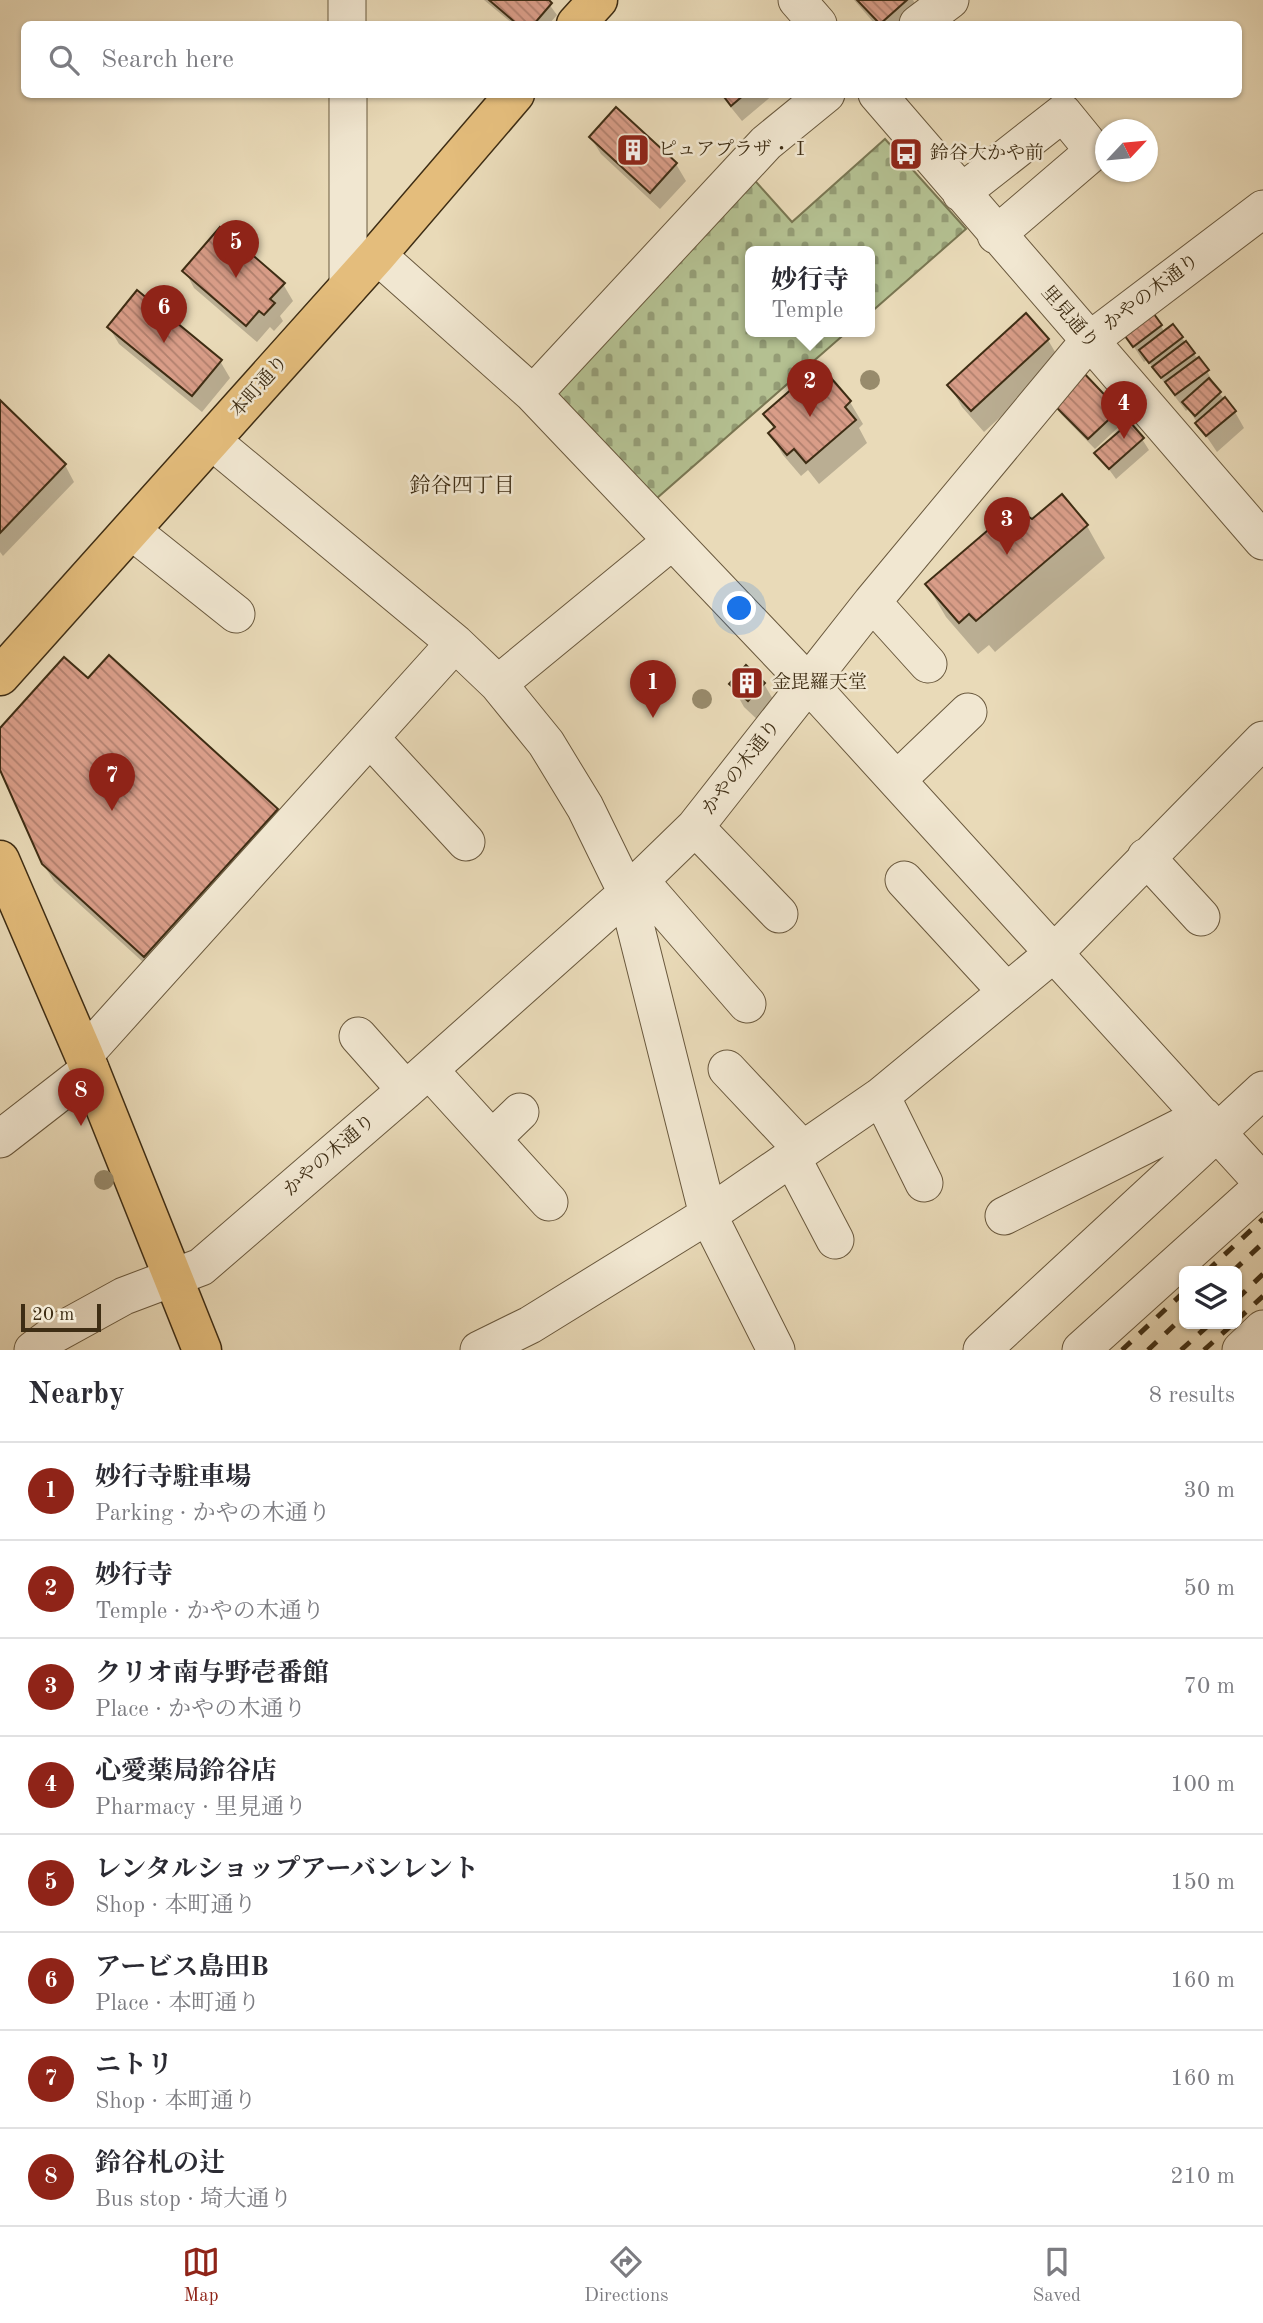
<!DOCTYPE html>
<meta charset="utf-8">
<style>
:root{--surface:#fff;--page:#f7f7f7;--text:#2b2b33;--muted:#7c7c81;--line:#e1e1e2;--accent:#8f2418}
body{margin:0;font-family:"Old Standard TT","Noto Serif JP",serif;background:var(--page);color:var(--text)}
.controls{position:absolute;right:21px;bottom:21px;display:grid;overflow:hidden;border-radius:10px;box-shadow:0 2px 5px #0004}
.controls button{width:63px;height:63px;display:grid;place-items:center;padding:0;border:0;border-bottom:2px solid var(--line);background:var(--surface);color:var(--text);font:35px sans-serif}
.compass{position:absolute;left:1095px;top:119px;width:63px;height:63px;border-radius:50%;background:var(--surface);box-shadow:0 2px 5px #0004;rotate:64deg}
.scale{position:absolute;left:21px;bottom:18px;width:80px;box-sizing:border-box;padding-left:7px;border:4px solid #3e2d14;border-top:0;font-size:19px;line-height:24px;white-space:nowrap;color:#3e2d14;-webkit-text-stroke:5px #f1e7d1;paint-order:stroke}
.you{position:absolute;left:740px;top:609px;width:24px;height:24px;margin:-18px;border:5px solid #fff;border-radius:50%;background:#1a73e8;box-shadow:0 0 0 10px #1a73e833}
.badge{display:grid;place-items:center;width:46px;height:46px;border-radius:50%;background:var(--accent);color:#fff;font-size:23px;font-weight:700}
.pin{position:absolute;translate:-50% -58px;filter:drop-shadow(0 2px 4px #0008)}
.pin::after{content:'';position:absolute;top:37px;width:24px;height:21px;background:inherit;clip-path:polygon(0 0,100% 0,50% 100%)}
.popup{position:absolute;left:745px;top:246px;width:130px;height:91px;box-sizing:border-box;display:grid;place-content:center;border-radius:10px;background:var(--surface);filter:drop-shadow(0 2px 5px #0005);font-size:23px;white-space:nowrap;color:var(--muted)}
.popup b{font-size:26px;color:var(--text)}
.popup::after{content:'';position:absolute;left:50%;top:100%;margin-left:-14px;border:14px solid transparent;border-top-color:var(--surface)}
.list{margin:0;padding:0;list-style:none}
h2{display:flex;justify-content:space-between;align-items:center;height:91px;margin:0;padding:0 28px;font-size:30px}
h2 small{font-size:23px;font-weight:400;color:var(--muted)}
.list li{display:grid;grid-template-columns:46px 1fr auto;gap:21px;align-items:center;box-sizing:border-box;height:98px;padding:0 28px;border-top:2px solid var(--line)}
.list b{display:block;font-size:26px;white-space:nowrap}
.list p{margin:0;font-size:23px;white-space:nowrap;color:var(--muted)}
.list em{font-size:23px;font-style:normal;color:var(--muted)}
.icon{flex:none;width:38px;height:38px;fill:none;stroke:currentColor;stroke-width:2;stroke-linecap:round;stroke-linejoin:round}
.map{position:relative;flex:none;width:1263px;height:1350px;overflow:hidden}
.search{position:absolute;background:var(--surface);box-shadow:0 2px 5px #0004;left:21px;right:21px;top:21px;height:77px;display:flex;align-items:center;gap:18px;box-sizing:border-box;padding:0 24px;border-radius:10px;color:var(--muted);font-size:26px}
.sheet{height:875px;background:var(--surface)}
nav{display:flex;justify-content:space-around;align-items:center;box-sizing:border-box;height:98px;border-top:2px solid var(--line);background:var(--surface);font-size:19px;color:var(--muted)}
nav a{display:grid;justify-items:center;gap:4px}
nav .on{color:var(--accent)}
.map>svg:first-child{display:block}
</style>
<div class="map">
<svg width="1263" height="1350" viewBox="0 0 1263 1350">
<defs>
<pattern id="cemetery-stones" width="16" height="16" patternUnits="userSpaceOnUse" patternTransform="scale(1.75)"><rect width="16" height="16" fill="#b4c091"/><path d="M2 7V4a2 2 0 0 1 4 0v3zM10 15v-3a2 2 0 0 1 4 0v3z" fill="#949c75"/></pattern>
<pattern id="building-back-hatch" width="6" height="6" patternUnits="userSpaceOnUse" patternTransform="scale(1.75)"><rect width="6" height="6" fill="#d99d88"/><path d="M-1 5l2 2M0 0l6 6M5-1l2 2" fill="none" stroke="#b1806e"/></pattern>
</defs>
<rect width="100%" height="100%" fill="#e9dab8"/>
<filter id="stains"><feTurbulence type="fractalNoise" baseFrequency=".00286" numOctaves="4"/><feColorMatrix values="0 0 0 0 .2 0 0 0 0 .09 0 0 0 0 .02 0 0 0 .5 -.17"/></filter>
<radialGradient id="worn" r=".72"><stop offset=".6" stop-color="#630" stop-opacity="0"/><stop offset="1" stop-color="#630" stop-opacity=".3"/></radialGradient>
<path fill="url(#cemetery-stones)" stroke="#797652" stroke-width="2" d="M885,139L966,229L870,313V251H750V331H848L649,505L544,389L749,174L792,222Z"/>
<path fill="#0003" d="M484,0H546L557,15L549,24H513Z
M854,0H913L920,13L908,24H875Z
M720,94H774L742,121Z
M616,110L676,164L686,181L660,209L601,154L591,138Z
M185,271L283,284L293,301L280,316L283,321L274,331L270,327L257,342L194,288Z
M1161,326L1165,333L1182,338L1207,371L1216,389L1235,412L1244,428L1217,452L1188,409L1186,411L1147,360L1144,362L1124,332Z
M109,327L220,361L230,378L202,412L119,344Z
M1048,340L1061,362L984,432L962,407L949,385Z
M0,402L65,465L74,482L3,556L0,552Z
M850,402L863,424L859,428L867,443L819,484L808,470L801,476L783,455L770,433L774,430L766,414Z
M1054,403L1118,411L1124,422L1095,449L1061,414Z
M1142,439L1149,450L1116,479L1097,453Z
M1062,497L1087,526L1105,558L995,652L989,645L978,654L946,617L927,585L1032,522Z
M88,681L277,810L286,827L155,973L54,881L43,864L0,766V731Z
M731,684H764L777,706L761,723L744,707Z"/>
<path fill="url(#building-back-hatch)" stroke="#3e2d14" stroke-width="2" d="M489,0H549L552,3L534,24H517Z
M857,0H907L880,24Z
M722,94H745L731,106Z
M616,107L677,163L650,193L589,137Z
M220,227L285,283L270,299L275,303L264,315L259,311L246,326L182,271Z
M137,290L222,360L192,396L107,327Z
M1151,310L1162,325L1133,347L1122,332Z
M1026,313L1049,339L971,411L947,385Z
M1173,324L1183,337L1149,363L1139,350Z
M1186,341L1195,353L1161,378L1152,367Z
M1199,357L1209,370L1175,395L1165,382Z
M1080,369L1119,410L1088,439L1052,403Z
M820,371L829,382L832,379L851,401L845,407L856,420L806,463L794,449L787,455L768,433L775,427L763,414L809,374L812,378Z
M1209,378L1221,392L1195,416L1182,402Z
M1225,397L1236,411L1206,436L1195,423Z
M0,400L66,464L0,533Z
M1130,422L1144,438L1109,469L1094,453Z
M1062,494L1088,525L976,621L969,614L959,623L925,584L1015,507L1032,519Z
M109,655L278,809L144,957L42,864L0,770V728L64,657L88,678Z
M746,665L765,683L748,701L729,684Z"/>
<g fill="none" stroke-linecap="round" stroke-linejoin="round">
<defs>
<path id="minor" d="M347,0V24
M797,0L818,24
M918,24L950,0
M348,94V288
M877,94L1263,541
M961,193L1063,113L1094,151L996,235
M377,255L533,394L808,683L1263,1183
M533,394L766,143L826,94
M212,441L455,643L498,684L546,743L585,807L627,893L708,1215L776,1350
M132,531L236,614
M872,602L928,664
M498,684L672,541
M370,738L466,842
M897,780L968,712
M695,827L779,914
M1146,857L1201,917
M904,880L1007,992
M640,881L747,1004
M358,1036L406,1090
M84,1055L455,643
M727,1069L803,1150
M429,1070L549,1202
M881,1096L924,1183
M0,1139L90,1069
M492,1139L520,1112
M792,1158L835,1240
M1004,1216L1203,1116
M33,1350L53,1335L124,1296L201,1267L406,1090L627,893L695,827L872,602L1089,341L1263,209
M479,1350L530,1325L708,1215L881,1096L1054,953L1263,740
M982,1350L1263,1090
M1081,1350L1263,1186
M1241,1350L1263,1329"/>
<path id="major" d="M576,24L598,0
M0,676L377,255L515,94"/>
<path id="highway" d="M0,860L84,1055L202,1350"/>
</defs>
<use href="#minor" stroke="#69583d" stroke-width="39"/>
<use href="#major" stroke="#3e2d14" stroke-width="41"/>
<use href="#highway" stroke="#3e2d14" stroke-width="41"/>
<use href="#minor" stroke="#f1e7d1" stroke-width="37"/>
<use href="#major" stroke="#e4bd7c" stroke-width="38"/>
<use href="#highway" stroke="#e4bd7c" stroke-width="38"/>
<path stroke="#3e2d14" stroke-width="5" stroke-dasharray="12 12" stroke-linecap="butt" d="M1207,1271L1263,1219
M1233,1271L1263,1243
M1237,1299L1263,1274
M1237,1320L1263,1296
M1122,1350L1184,1292
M1148,1350L1184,1316
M1181,1350L1210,1324
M1204,1350L1233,1324"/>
</g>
<g fill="#988b6c">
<circle cx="870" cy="380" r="10"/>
<circle cx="702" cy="699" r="10"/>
<circle cx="104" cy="1180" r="10"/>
</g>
<defs>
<symbol id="building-square" viewBox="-11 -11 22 22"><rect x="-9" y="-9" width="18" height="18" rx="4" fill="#8f2418" stroke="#f1e7d1"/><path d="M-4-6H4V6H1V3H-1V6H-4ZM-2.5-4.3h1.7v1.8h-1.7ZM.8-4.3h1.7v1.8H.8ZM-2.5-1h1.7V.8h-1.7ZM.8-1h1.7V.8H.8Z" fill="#fff"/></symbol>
<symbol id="bus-square" viewBox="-11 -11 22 22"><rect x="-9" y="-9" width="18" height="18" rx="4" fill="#8f2418" stroke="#f1e7d1"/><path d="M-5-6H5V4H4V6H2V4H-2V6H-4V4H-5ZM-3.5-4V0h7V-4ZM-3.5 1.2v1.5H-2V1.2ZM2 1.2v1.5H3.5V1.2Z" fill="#fff"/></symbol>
</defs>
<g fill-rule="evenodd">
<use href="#building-square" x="614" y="131" width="38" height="38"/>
<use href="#bus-square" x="887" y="135" width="38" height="38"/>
<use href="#building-square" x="728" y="664" width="38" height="38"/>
</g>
<g text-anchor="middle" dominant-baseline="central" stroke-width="5" stroke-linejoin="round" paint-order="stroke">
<g font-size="19" fill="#3e2d14" stroke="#f1e7d1" text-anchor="start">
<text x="658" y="150">ピュアプラザ・Ⅰ</text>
<text x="930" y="154">鈴谷大かや前</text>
<text x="772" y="683">金毘羅天堂</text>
</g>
<g font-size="19" fill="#3e2d14" stroke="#f1e7d1">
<text transform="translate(1152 293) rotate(-37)">かやの木通り</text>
<text transform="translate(1069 318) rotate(49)">里見通り</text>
<text transform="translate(260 387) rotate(-48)">本町通り</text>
<text transform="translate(742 768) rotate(-52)">かやの木通り</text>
<text transform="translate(330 1156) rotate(-41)">かやの木通り</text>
</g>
<g font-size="21" fill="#3e2d14" stroke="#f1e7d1">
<text x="462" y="486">鈴谷四丁目</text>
</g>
</g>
<rect width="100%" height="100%" filter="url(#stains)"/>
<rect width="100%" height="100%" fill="url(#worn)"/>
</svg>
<div class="controls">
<button><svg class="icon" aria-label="layers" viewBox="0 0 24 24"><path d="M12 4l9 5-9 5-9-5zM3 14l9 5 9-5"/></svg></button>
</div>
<svg class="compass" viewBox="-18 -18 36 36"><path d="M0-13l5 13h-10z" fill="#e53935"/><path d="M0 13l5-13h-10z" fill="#7c7c81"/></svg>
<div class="scale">20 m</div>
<div class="you"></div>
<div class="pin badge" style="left:653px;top:718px">1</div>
<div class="pin badge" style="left:810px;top:417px">2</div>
<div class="popup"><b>妙行寺</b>Temple</div>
<div class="pin badge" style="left:1007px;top:555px">3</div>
<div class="pin badge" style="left:1124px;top:439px">4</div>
<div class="pin badge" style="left:236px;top:278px">5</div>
<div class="pin badge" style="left:164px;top:343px">6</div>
<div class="pin badge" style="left:112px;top:811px">7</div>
<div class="pin badge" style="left:81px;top:1126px">8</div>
<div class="search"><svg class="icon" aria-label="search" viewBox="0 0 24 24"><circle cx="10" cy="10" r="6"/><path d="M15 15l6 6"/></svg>Search here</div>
</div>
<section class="sheet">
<h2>Nearby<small>8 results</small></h2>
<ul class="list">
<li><span class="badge">1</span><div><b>妙行寺駐車場</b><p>Parking · かやの木通り</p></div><em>30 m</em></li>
<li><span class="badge">2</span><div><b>妙行寺</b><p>Temple · かやの木通り</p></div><em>50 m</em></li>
<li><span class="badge">3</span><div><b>クリオ南与野壱番館</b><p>Place · かやの木通り</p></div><em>70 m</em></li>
<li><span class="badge">4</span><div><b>心愛薬局鈴谷店</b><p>Pharmacy · 里見通り</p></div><em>100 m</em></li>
<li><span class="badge">5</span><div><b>レンタルショップアーバンレント</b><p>Shop · 本町通り</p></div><em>150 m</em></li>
<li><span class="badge">6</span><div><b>アービス島田B</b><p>Place · 本町通り</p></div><em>160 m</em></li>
<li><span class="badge">7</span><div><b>ニトリ</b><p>Shop · 本町通り</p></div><em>160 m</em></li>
<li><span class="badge">8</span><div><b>鈴谷札の辻</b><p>Bus stop · 埼大通り</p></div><em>210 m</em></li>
</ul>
</section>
<nav>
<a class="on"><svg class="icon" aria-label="map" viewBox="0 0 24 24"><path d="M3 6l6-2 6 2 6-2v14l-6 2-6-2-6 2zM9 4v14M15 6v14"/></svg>Map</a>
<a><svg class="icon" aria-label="directions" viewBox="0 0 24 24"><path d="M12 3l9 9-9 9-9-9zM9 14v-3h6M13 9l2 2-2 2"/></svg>Directions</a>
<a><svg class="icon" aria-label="saved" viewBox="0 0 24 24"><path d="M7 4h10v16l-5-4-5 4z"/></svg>Saved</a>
</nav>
